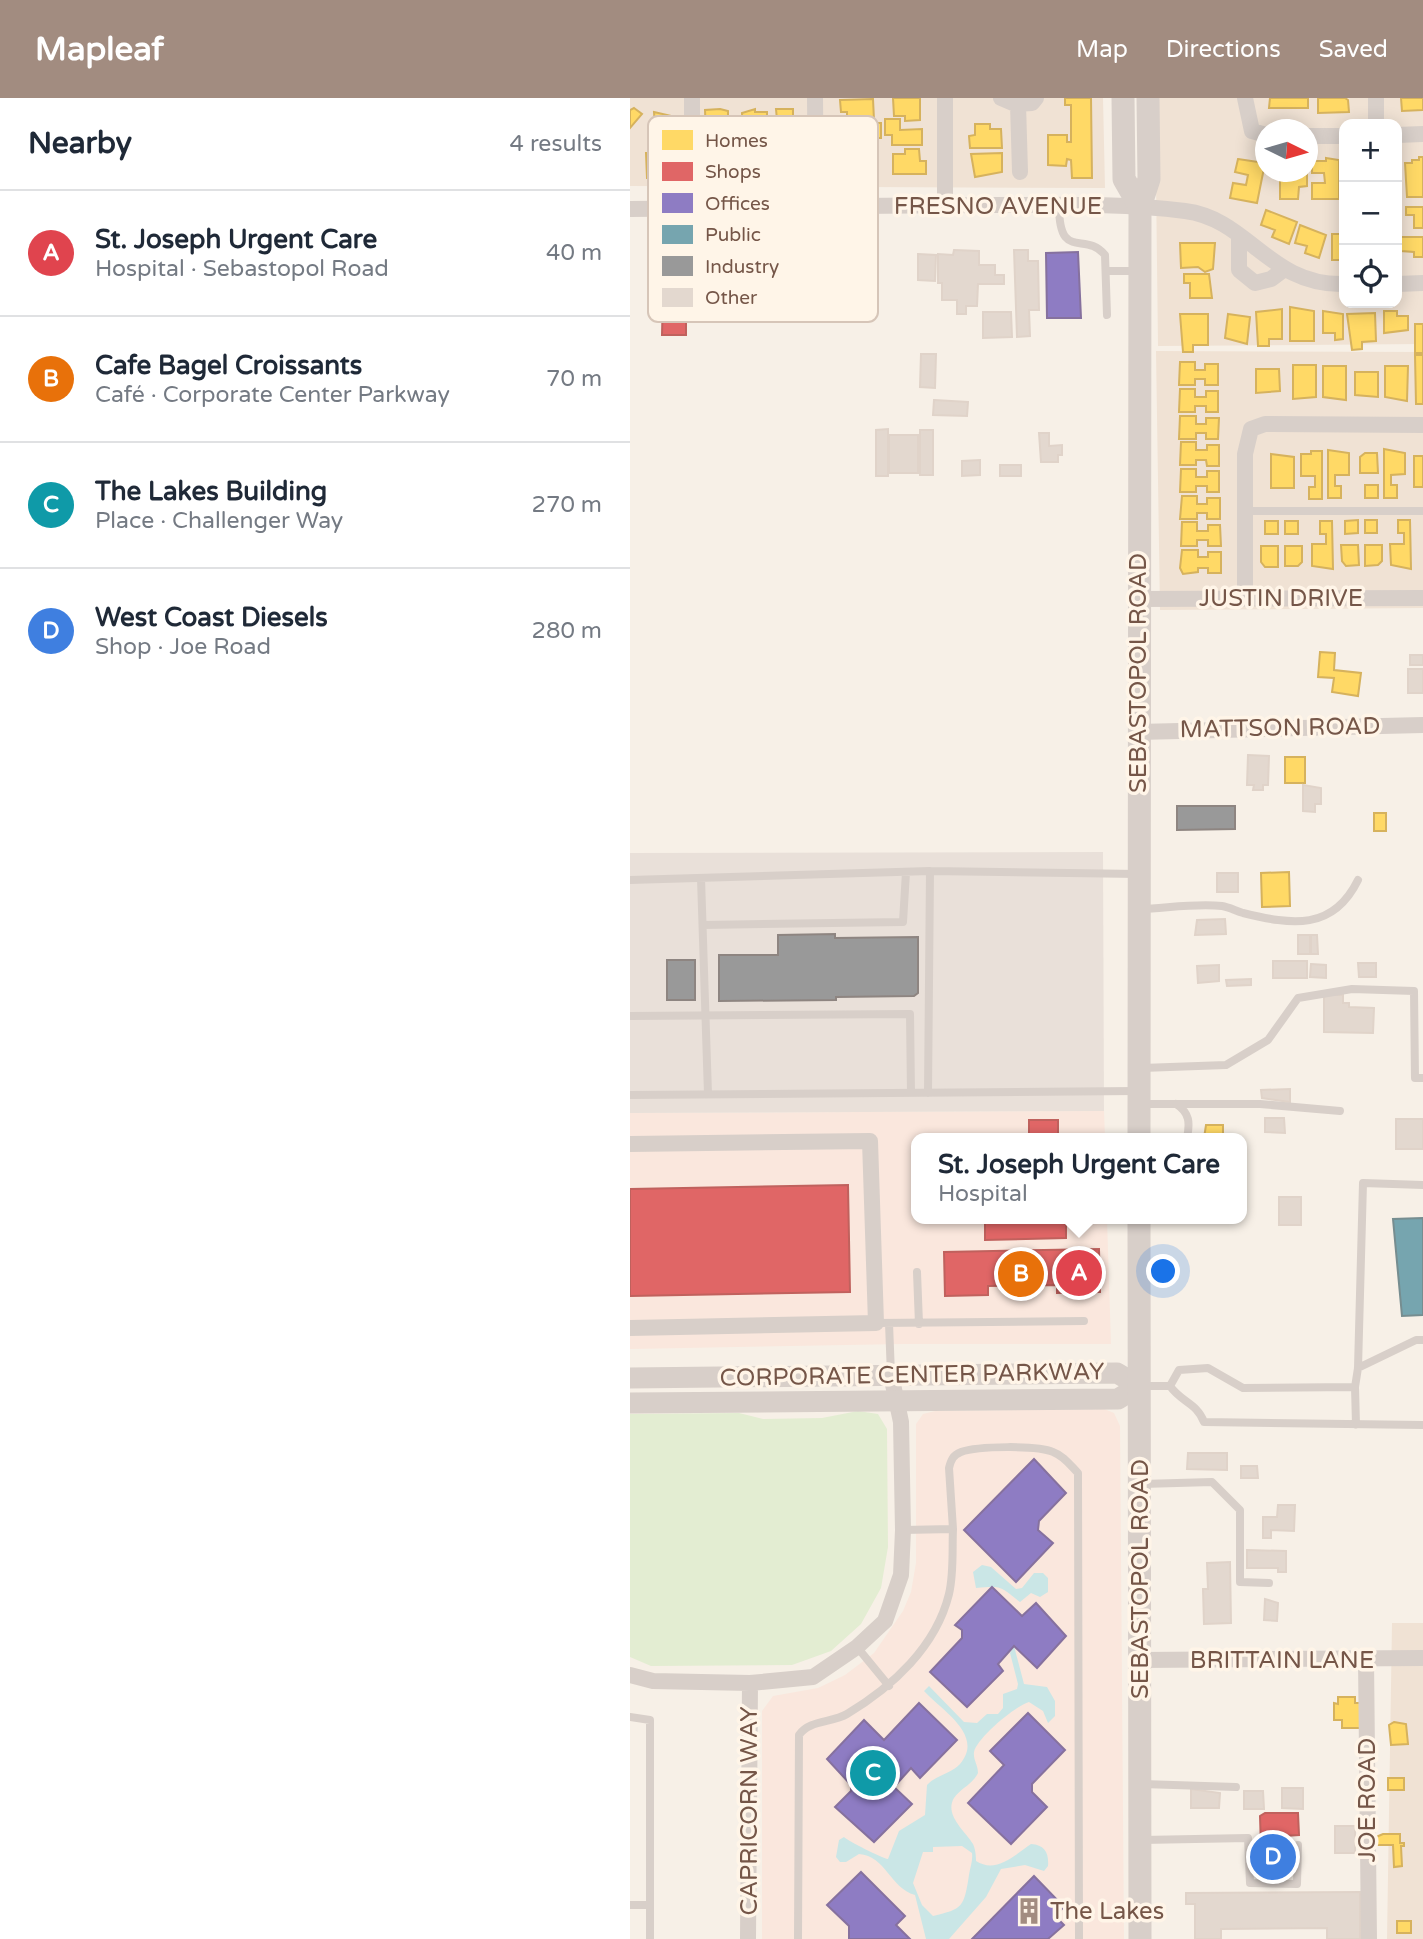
<!DOCTYPE html>
<meta charset="utf-8">
<style>
:root{--surface:#fff;--page:#f6f6f7;--text:#1f2937;--muted:#747a83;--line:#e0e1e3;--accent:#a28c80}
body{margin:0;font-family:"Varela Round",sans-serif;background:var(--page);color:var(--text)}
.controls{position:absolute;right:21px;top:21px;display:grid;overflow:hidden;border-radius:14px;box-shadow:0 4px 18px #0003}
.controls button{width:63px;height:63px;display:grid;place-items:center;padding:0;border:0;border-bottom:2px solid var(--line);background:var(--surface);color:var(--text);font:35px sans-serif}
.compass{position:absolute;left:625px;top:21px;width:63px;height:63px;border-radius:50%;background:var(--surface);box-shadow:0 4px 18px #0003;rotate:95deg}
.you{position:absolute;left:534px;top:1174px;width:24px;height:24px;margin:-18px;border:5px solid #fff;border-radius:50%;background:#1a73e8;box-shadow:0 0 0 10px #1a73e833}
.badge{display:grid;place-items:center;width:46px;height:46px;border-radius:50%;background:var(--accent);color:#fff;font-size:23px;font-weight:700}
.pin{position:absolute;translate:-50% -50%;border:4px solid #fff;box-shadow:0 2px 7px #0006}
.popup{position:absolute;left:281px;top:1035px;width:336px;height:91px;box-sizing:border-box;display:grid;place-content:center;border-radius:14px;background:var(--surface);filter:drop-shadow(0 2px 5px #0005);font-size:23px;white-space:nowrap;color:var(--muted)}
.popup b{font-size:26px;color:var(--text)}
.popup::after{content:'';position:absolute;left:50%;top:100%;margin-left:-14px;border:14px solid transparent;border-top-color:var(--surface)}
.list{margin:0;padding:0;list-style:none}
h2{display:flex;justify-content:space-between;align-items:center;height:91px;margin:0;padding:0 28px;font-size:30px}
h2 small{font-size:23px;font-weight:400;color:var(--muted)}
.list li{display:grid;grid-template-columns:46px 1fr auto;gap:21px;align-items:center;box-sizing:border-box;height:126px;padding:0 28px;border-top:2px solid var(--line)}
.list b{display:block;font-size:26px;white-space:nowrap}
.list p{margin:0;font-size:23px;white-space:nowrap;color:var(--muted)}
.list em{font-size:23px;font-style:normal;color:var(--muted)}
.icon{flex:none;width:38px;height:38px;fill:none;stroke:currentColor;stroke-width:2;stroke-linecap:round;stroke-linejoin:round}
.map{position:relative;flex:none;width:793px;height:1841px;overflow:hidden}
header{display:flex;align-items:center;gap:42px;box-sizing:border-box;height:98px;padding:0 35px;background:var(--accent);color:#fff}
header strong{font-size:33px}
nav{display:flex;gap:38px;margin-inline-start:auto;font-size:24px}
main{display:flex}
aside{flex:1;background:var(--surface)}
.map>svg:first-child{display:block}
</style>
<header>
<strong>Mapleaf</strong>
<nav><a>Map</a><a>Directions</a><a>Saved</a></nav>
</header>
<main>
<aside>
<h2>Nearby<small>4 results</small></h2>
<ul class="list">
<li><span class="badge" style="background:#e0444e">A</span><div><b>St. Joseph Urgent Care</b><p>Hospital · Sebastopol Road</p></div><em>40 m</em></li>
<li><span class="badge" style="background:#e8710a">B</span><div><b>Cafe Bagel Croissants</b><p>Café · Corporate Center Parkway</p></div><em>70 m</em></li>
<li><span class="badge" style="background:#0f9aa8">C</span><div><b>The Lakes Building</b><p>Place · Challenger Way</p></div><em>270 m</em></li>
<li><span class="badge" style="background:#3f7fe0">D</span><div><b>West Coast Diesels</b><p>Shop · Joe Road</p></div><em>280 m</em></li>
</ul>
</aside>
<div class="map">
<svg width="793" height="1841" viewBox="0 0 793 1841">
<rect width="100%" height="100%" fill="#f7f0e7"/>
<path fill="#f0e2d4" fill-rule="evenodd" d="M0,0H473L475,90L0,88Z
M525,0H793V246L528,248ZM714,26H767V205H714ZM636,32H678V74H636Z
M526,253L793,254V510L530,512Z
M762,1525H793V1841H757Z"/>
<path fill="#fae7dd" d="M474,1013L475,1040H286V1121H477L481,1246H273L0,1251V1015Z
M474,1311L484,1315L490,1328L494,1841H132V1613L143,1598L188,1590L215,1577L244,1555L273,1513L281,1494L286,1465V1326L293,1316L305,1313Z"/>
<path fill="#e9e0d9" d="M473,754L474,1013L0,1015V755Z"/>
<path fill="#e3edd2" d="M228,1313L248,1316L257,1331L258,1449L251,1490L231,1526L201,1553L162,1567L21,1568L0,1559V1316L109,1315L133,1321L192,1320Z"/>
<path fill="#cae6e6" fill-rule="evenodd" d="M352,1467L361,1469L386,1491L392,1490L404,1475H413L418,1480V1494L410,1499L401,1495L390,1504C369,1488 373,1488 346,1490L343,1474Z
M384,1548L394,1586L417,1589L425,1603V1618L418,1625L413,1613L399,1604C385,1608 347,1640 344,1654C343,1662 348,1667 348,1675C342,1687 331,1690 324,1700C314,1717 335,1733 343,1746C345,1750 346,1757 346,1763C366,1776 385,1757 401,1746C415,1747 419,1755 418,1768L414,1773L395,1767L371,1771L356,1799L319,1841H296L285,1797C260,1790 256,1758 229,1756L216,1764H210L206,1759L209,1742L214,1739C218,1743 252,1760 258,1761L269,1733L295,1717L297,1687C306,1677 321,1676 330,1666C355,1637 311,1612 294,1593L299,1588L334,1624L347,1625L357,1616H368L373,1610V1596L387,1591L388,1586L380,1555ZM303,1749L332,1748L342,1755C343,1764 340,1769 339,1777C334,1809 333,1811 303,1818L292,1807L283,1785L293,1754H303Z"/>
<path fill="#ffd966" stroke="#d6b25d" stroke-width="2" d="M263,0H290V22L275,23V18H264Z
M435,0H461L462,80H442L441,62L437,61L436,68L418,67V37H437V44H441V7H435Z
M640,0H678V10H639Z
M688,0H715L718,2L719,14L688,15Z
M771,0H793V12L772,13Z
M243,1L244,22L217,27V14H211L210,2Z
M4,10L12,16L0,30V12Z
M90,11L98,13V23H91V37L96,36V51H81V38H76L75,12Z
M125,11V14H137V30H131V43H113L112,15Z
M146,11H163V43H152V49H137V33H148Z
M24,14L50,20L49,45L26,44Z
M255,21H270V32L292,31V47H262V37H255Z
M236,25H251V40H243V52H214V47H210V35L236,38Z
M345,26H360V31H371L372,50H340L339,38L345,37Z
M275,51H289L290,63H296V76H263V56H275Z
M144,54H158L159,66H165V79H132V60H144Z
M16,55H38L39,68L44,67L45,80H17Z
M82,55H107V78L78,81Z
M372,55V74L345,79L341,56Z
M217,56H231V61H243V81L213,80Z
M767,59L771,60V100H767Z
M789,59H793V99H777L775,65H782V62H789Z
M696,60L709,62V101H682V85H695L694,75H682V63H696Z
M608,61L635,65L627,105L600,100L603,85L616,87L618,77L605,74Z
M650,74H677V88L669,89L668,101H650Z
M776,109H793V130H784V117H776Z
M636,112L667,124L659,146L642,139L645,132L631,127Z
M670,127L696,137L689,160L675,155L677,148L665,145Z
M702,136H714V162H702Z
M771,139H793V159H784V154L771,153Z
M550,145H585L583,171L575,174L568,169L551,170Z
M554,176H579L582,200H560V185H554Z
M660,209L684,213V243H660Z
M652,211V241H639V248H628L626,214Z
M693,213L713,216V241L705,242V235H693Z
M754,213H767V218H778V232L754,235Z
M745,215L746,243L732,244V251L722,252L717,216Z
M550,216H578V247H563V254H553Z
M598,216L620,219L617,246L595,240Z
M785,226H793V255H785Z
M785,257H793V306H786Z
M550,264H565V272H575V266H588V287H575V281H565V287H549Z
M663,267H686V299L663,301Z
M693,268H716V302L693,299Z
M755,268H778L777,303L755,299Z
M626,271H649L650,293L626,295Z
M725,274H748V299L725,297Z
M550,291H565V299H576V293H588V314H576V308H565V314H549Z
M550,318H566V326H576V320H589L588,341H576V335H566V341H549Z
M551,344H566V352H577V347H589V368H577L576,362H566V367H550Z
M754,351L775,355V376L761,377V387H767V400H754Z
M698,352L719,355V377H705V388H711V400H698Z
M681,353H692V401H679V389H685V378H671V356H681Z
M735,355H747L748,375H730V359Z
M641,356L664,359V390H641Z
M784,358H793V389H784Z
M551,371H566V379H577V373H589V394H577V388H566V394H550Z
M735,387H748V400H735Z
M552,398H567V406H577V400H590V421H577V415H567V421H550Z
M728,422V435L715,436V423Z
M735,422H747V435H735Z
M768,422H780L781,471L761,467L760,446H774V435H768Z
M635,423H648V436H635Z
M655,423H668V436H655Z
M690,423H702L703,471L682,468V446H696V436H690Z
M552,424H567V433H578V427H590L591,448H578V442H567V448H551Z
M711,447H728L729,467L716,468L712,463Z
M735,447H752V463L748,467L735,468Z
M631,448H648V469H635L631,464Z
M655,448H672V464L668,468H655Z
M552,452H568V459H578V454H591V475H578V470H568V474L553,476L550,470Z
M690,554L705,555L704,572L731,575L728,598L702,594L704,580L688,579Z
M655,659H675V685H655Z
M744,715H756V733H744Z
M659,774L660,808L632,809L631,775Z
M576,1027H593V1040H574Z
M708,1599H725V1605H733V1630H712V1622H704V1605L708,1606Z
M764,1624L776,1626L778,1646L761,1647L759,1627Z
M758,1680H774V1692H758Z
M753,1736H770V1745H774V1748H771L772,1768L764,1769L763,1747H746V1739Z
M767,1823H781V1835H767Z"/>
<path fill="#e06666" stroke="#c0615d" stroke-width="2" d="M77,146H92V160L69,161V174L94,173L95,214L56,216V237H32L33,195H20V151L77,150Z
M399,1022H428V1040H399Z
M218,1087L220,1194L0,1198V1091Z
M355,1121H453V1127H436V1140L355,1142Z
M469,1151L470,1194L427,1195V1187L358,1188V1197L315,1198L314,1154Z
M635,1715H668L669,1737L654,1738L655,1780H632L630,1718Z"/>
<path fill="#8e7cc3" stroke="#86719e" stroke-width="2" d="M448,154L451,220H417L416,155Z
M404,1361L436,1395L409,1423L408,1432L423,1445L386,1484L334,1432Z
M362,1489L392,1518L406,1505L436,1538L407,1570L384,1548L368,1566L373,1573L337,1609L300,1574L332,1540V1532L325,1527Z
M289,1605L327,1642L290,1680L281,1670L264,1689L282,1706L244,1744L205,1709L221,1693V1687L197,1661L234,1622L254,1642Z
M398,1615L435,1652L402,1686V1694L417,1709L381,1746L338,1705L374,1667L360,1653Z
M231,1774L275,1818L266,1827L280,1841H219V1828L197,1807Z
M404,1778L434,1809L425,1818L434,1827L418,1841H342Z"/>
<path fill="#76a5af" stroke="#768d90" stroke-width="2" d="M793,1120V1217L772,1218L763,1121Z"/>
<path fill="#999" stroke="#8e8581" stroke-width="2" d="M547,708H605V731L547,732Z
M205,836V840L288,839V895L284,898L206,899V902L89,903V857H148V837Z
M37,862H65V902H37Z"/>
<path fill="#e3d8cf" stroke="#e0d3c9" stroke-width="2" d="M324,152L349,153V167H365V177H374V186H348L347,208H336V216H327V202H312V185H308V156L323,157Z
M384,152H398V163H408L409,212H399L400,238L387,239Z
M288,156L306,157L305,183L288,182Z
M353,214H381L382,239L353,240Z
M291,256H306L305,290L290,289Z
M304,302L338,304L337,318L303,317Z
M258,331V378H246V332Z
M290,332H303V377H290Z
M409,335H419V348L432,347V357H428V364H411Z
M259,337H288V375H259Z
M350,362V377L332,378V363Z
M370,367H391V378H370Z
M780,557H793V567H780Z
M778,571H793V595H778Z
M618,657L639,658L638,687H633V692H623L624,687H617Z
M673,687L691,690V706H685V714L673,713Z
M587,775H608V794H587Z
M595,821L596,836L565,837L567,822Z
M668,837H680V856H668Z
M681,837H687L688,856H681Z
M643,863H677V880H643Z
M728,865H746V879H729Z
M681,866L696,867V880L680,879Z
M589,867V883L568,885L567,868Z
M621,881V887L597,888L596,882Z
M694,897H713V905H719V909L744,910L743,935L694,934Z
M660,991V1004L632,1000L631,992Z
M635,1020H654L655,1035L635,1034Z
M766,1021H793V1051H766Z
M649,1099H671V1127H649Z
M558,1355H597V1372L557,1371Z
M611,1368H627L628,1380H611Z
M648,1407H665L664,1433L641,1432V1440H633V1419H647Z
M617,1452L656,1453V1474H648V1470H617Z
M600,1464L601,1525L574,1526L573,1491H578L577,1465Z
M635,1501L648,1505L647,1523L634,1522Z
M652,1690H673V1711L652,1710Z
M561,1691L590,1695L589,1710H561Z
M614,1693H633L634,1711H614Z
M705,1728H725V1755H705Z
M730,1794V1841H697V1830L591,1831V1841H565V1806H556V1795Z"/>
<g fill="none" stroke-linecap="round" stroke-linejoin="round">
<path stroke="#d8cfc9" stroke-width="8" d="M429,107C429,165 455,132 475,157L477,217
M476,173H507
M615,413H793
M71,780L78,996
M0,782L300,773
M511,811C537,810 567,805 592,808C599,809 606,813 613,815C662,827 703,833 728,782
M73,827L273,824L276,774
M0,918L280,916L281,995
M512,970L596,967L638,942L668,900L722,891L784,893L785,980H793
M298,995L300,773L508,776
M0,997L506,993
M512,1006H630L710,1013
M546,1006C560,1015 560,1025 557,1040
M287,1174L289,1226
M246,1225L454,1223
M259,1225L261,1277
M728,1270L786,1242H793
M511,1288H540
M540,1288C551,1304 567,1305 574,1324L793,1327
M540,1288L549,1272L578,1270L613,1290L725,1289
M726,1327L725,1289L728,1270L733,1085L793,1087
M512,1386L582,1384L610,1412V1484L639,1485
M273,1432L323,1431L319,1370C321,1362 323,1357 331,1354C347,1348 408,1347 423,1354C434,1358 440,1367 448,1375L449,1841
M227,1549L259,1588
M0,1619L20,1622V1841
M512,1686L606,1689
M512,1742L618,1740L620,1785L667,1786L668,1747
M0,1807H20
M168,1841L169,1637C179,1622 202,1625 217,1616C262,1589 306,1549 319,1496C324,1475 322,1452 323,1431"/>
<path stroke="#d8cfc9" stroke-width="16" d="M62,0V64
M185,0L186,110
M315,0V107
M371,0L385,6L402,5L406,0
M615,0L622,33L636,37
M746,0V26
M388,6L390,74
M767,37L793,36
M678,38H714
M0,111C120,110 240,107 360,107C425,107 491,105 555,113C619,121 639,188 714,186
M609,137V172L625,185L641,181L653,172
M767,186L793,185
M615,499V356L621,331L635,326L793,327
M509,501L793,500
M508,634L793,627
M0,1046L240,1043L246,1225L0,1230
M511,1562L793,1560
M736,1562L739,1841
M0,1577L23,1583L120,1585L183,1579L227,1549L255,1523L271,1477L273,1432L271,1324L261,1277
M118,1841L120,1585"/>
<path stroke="#d8cfc9" stroke-width="21" d="M0,1280L487,1275L509,1288L488,1301L0,1305"/>
<path stroke="#d8cfc9" stroke-width="23" d="M493,0L494,81L510,109
M509,1040L510,109L519,81L518,0
M509,1121L510,1841"/>
</g>
<defs>
<symbol id="building-bare" viewBox="-9 -9 18 18"><path d="M-4-6H4V6H1V3H-1V6H-4ZM-2.5-4.3h1.7v1.8h-1.7ZM.8-4.3h1.7v1.8H.8ZM-2.5-1h1.7V.8h-1.7ZM.8-1h1.7V.8H.8Z" fill="#a28c80" stroke="#fff5e8" stroke-width="2.5" paint-order="stroke"/></symbol>
</defs>
<g fill-rule="evenodd">
<use href="#building-bare" x="380" y="1794" width="38" height="38"/>
</g>
<g text-anchor="middle" dominant-baseline="central" stroke-width="7" stroke-linejoin="round" paint-order="stroke">
<g font-size="24" fill="#755648" stroke="#fff5e8">
<text x="368" y="108">FRESNO AVENUE</text>
<text x="651" y="500">JUSTIN DRIVE</text>
<text transform="translate(508 575) rotate(-90)">SEBASTOPOL ROAD</text>
<text transform="translate(650 630) rotate(-1)">MATTSON ROAD</text>
<text transform="translate(282 1277) rotate(-1)">CORPORATE CENTER PARKWAY</text>
<text transform="translate(510 1481) rotate(-90)">SEBASTOPOL ROAD</text>
<text x="652" y="1562">BRITTAIN LANE</text>
<text transform="translate(737 1702) rotate(-90)">JOE ROAD</text>
<text transform="translate(119 1713) rotate(-90)">CAPRICORN WAY</text>
</g>
<g font-size="24" fill="#755648" stroke="#fff5e8" text-anchor="start">
<text x="420" y="1813">The Lakes</text>
</g>
</g>
<rect x="18" y="18" width="230" height="206" rx="10" fill="#fff5e8" stroke="#d6c5b8" stroke-width="2"/>
<rect x="32" y="32" width="31" height="20" fill="#ffd966"/>
<rect x="32" y="64" width="31" height="19" fill="#e06666"/>
<rect x="32" y="95" width="31" height="20" fill="#8e7cc3"/>
<rect x="32" y="127" width="31" height="19" fill="#76a5af"/>
<rect x="32" y="158" width="31" height="20" fill="#999"/>
<rect x="32" y="190" width="31" height="19" fill="#e3d8cf"/>
<g font-size="19" fill="#755648">
<text x="75" y="49">Homes</text>
<text x="75" y="80">Shops</text>
<text x="75" y="112">Offices</text>
<text x="75" y="143">Public</text>
<text x="75" y="175">Industry</text>
<text x="75" y="206">Other</text>
</g>
</svg>
<div class="controls">
<button>+</button>
<button>−</button>
<button><svg class="icon" aria-label="locate" viewBox="0 0 24 24"><circle cx="12" cy="12" r="6"/><path d="M12 2v4M12 18v4M2 12h4M18 12h4"/></svg></button>
</div>
<svg class="compass" viewBox="-18 -18 36 36"><path d="M0-13l5 13h-10z" fill="#e53935"/><path d="M0 13l5-13h-10z" fill="#747a83"/></svg>
<div class="you"></div>
<div class="pin badge" style="left:449px;top:1175px;background:#e0444e">A</div>
<div class="popup"><b>St. Joseph Urgent Care</b>Hospital</div>
<div class="pin badge" style="left:391px;top:1176px;background:#e8710a">B</div>
<div class="pin badge" style="left:243px;top:1675px;background:#0f9aa8">C</div>
<div class="pin badge" style="left:643px;top:1759px;background:#3f7fe0">D</div>
</div>
</main>
